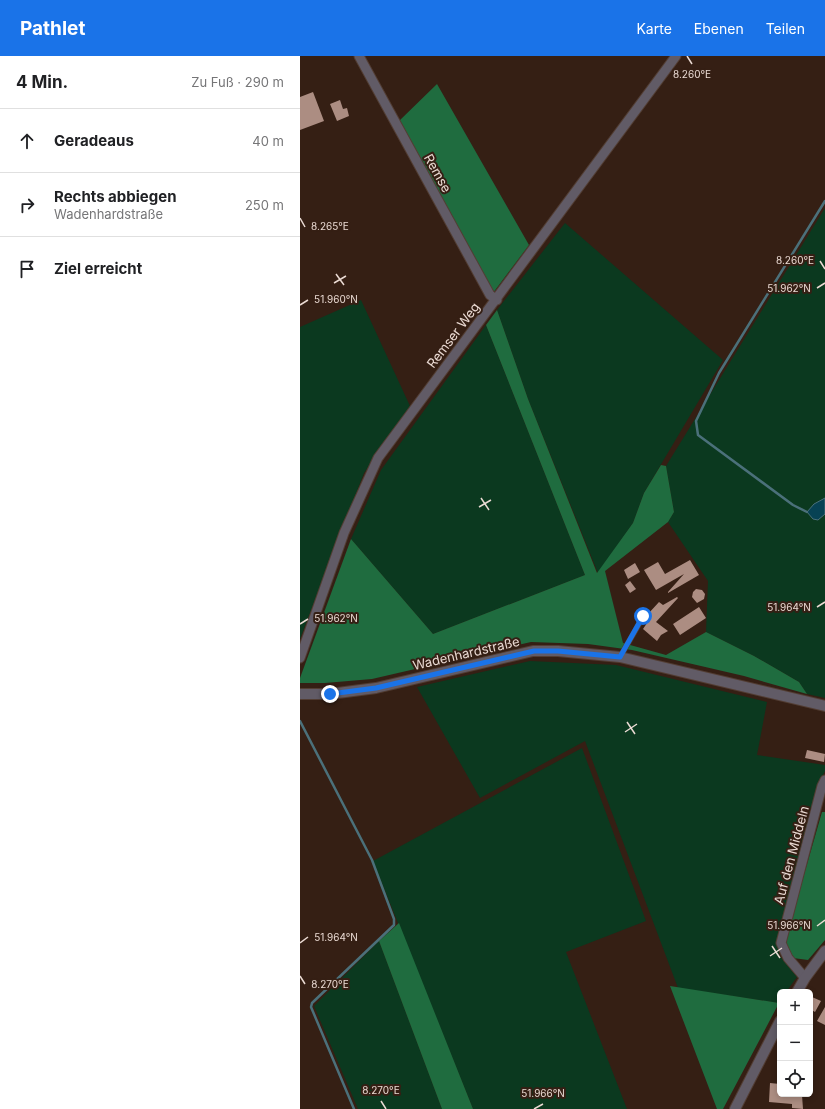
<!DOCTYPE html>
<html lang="de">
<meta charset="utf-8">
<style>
:root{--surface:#fff;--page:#f6f6f6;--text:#202124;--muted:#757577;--line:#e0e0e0;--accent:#1a73e8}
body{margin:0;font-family:Inter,sans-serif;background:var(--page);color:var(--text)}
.controls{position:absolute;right:12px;bottom:12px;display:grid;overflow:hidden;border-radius:6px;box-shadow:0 2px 6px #0003}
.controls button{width:36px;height:36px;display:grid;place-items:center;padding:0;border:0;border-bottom:1px solid var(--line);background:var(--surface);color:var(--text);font:20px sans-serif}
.stop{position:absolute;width:12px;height:12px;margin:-9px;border:3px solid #1a73e8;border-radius:50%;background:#fff}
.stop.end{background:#1a73e8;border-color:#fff;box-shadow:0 1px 4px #0008}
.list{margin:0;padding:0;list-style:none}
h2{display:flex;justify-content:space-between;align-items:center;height:52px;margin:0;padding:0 16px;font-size:17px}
h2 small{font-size:13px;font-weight:400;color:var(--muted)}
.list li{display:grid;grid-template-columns:26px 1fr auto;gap:12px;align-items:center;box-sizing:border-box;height:64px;padding:0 16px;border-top:1px solid var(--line)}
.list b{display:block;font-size:15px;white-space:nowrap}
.list p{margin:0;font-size:13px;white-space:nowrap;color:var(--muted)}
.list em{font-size:13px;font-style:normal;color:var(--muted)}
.icon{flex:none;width:22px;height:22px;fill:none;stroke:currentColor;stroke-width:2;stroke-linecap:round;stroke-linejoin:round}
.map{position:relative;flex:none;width:525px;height:1053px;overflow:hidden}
header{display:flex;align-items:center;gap:24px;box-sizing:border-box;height:56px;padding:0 20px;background:var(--accent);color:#fff}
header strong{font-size:19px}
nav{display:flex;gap:22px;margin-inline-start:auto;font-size:14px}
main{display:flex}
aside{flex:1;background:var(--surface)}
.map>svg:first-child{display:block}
</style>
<header>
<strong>Pathlet</strong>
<nav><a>Karte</a><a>Ebenen</a><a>Teilen</a></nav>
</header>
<main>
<aside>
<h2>4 Min.<small>Zu Fuß · 290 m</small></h2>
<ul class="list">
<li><svg class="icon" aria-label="ahead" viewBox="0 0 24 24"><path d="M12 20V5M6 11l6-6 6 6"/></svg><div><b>Geradeaus</b></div><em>40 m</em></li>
<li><svg class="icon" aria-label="right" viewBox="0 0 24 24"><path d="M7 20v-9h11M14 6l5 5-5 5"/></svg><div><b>Rechts abbiegen</b><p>Wadenhardstraße</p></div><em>250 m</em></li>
<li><svg class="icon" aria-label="arrive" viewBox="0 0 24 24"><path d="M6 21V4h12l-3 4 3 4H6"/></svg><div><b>Ziel erreicht</b></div></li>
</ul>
</aside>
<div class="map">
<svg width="525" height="1053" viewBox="0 0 525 1053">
<rect width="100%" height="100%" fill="#351f14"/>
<path fill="#0b391f" d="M525,152V642L507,638L499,626L454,600L406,576L408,525L368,466L374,456L366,410Z
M265,167L423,304L344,437L333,467L298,517L228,343L197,254Z
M61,244L110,350L64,417L0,583V271Z
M186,269L285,519L133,578L51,483L81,414Z
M230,605L316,609L467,646L457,699L525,709V715L519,727L478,887L479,899L497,921L486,936H480L479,947L378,932L285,685L180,742L117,631Z
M282,692L346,865L266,896L327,1053H173L73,805Z
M79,885L142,1053H58L14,950Z"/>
<path fill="#1f6c3f" d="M137,28L229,189L193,237L98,66Z
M197,254L228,343L297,517L333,467L344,437L361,409L366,410L374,456L368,466L305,515L323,587L366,599L406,576L454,600L499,626L507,638L444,620L332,594L288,588L231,586L72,623L25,627H0V622L51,483L133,578L285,519L186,269Z
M522,756H525V884L508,904L493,902L485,885Z
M99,867L173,1053H142L79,885Z
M370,930L479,947L423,1053H417Z"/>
<path fill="#074254" stroke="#4b707a" d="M525,442V458L518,464L513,463L507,456L514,448Z"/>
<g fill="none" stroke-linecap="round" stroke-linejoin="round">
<path stroke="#4b707a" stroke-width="2.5" d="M507,456L493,449L398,379L396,365L419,317L525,145
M0,665L72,804L94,863V869L12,947L11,951L54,1053"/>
</g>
<path fill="#ac8d82" d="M13,36L24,65L0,74V41Z
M40,44L43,53L47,52L49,60L37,65L30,48Z
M390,504L399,519L368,537V536L384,518L356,534L344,514L358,506L365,518Z
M335,507L340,516L328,523L324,514Z
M330,525L336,533L330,537L325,529Z
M396,533L402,534L405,538L404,543L397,547L392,541L393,536Z
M377,541L378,542L356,566L368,575L361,579L357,585L343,573L351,561L348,558L359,546L363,549Z
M399,551L406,562L380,579L373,568Z
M507,694L525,698L524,706L505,702Z
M512,941L521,945L515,956L510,953V945Z
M525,951V969L517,965Z
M470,1027L480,1028L479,1038L502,1039L503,1053L492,1052V1048L469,1046Z"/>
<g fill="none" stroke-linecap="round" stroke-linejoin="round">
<defs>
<path id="service" d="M320,601L343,561"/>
<path id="minor" d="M59,0L190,239L197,244
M0,602L44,477L78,402L376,0
M505,922L488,902L481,887L522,730L525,724"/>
<path id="tertiary" d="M0,638H30L76,632L233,595H258L320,601L525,650
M497,936L505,922L525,895
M435,1053L480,965"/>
</defs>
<use href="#service" stroke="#523d33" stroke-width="6"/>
<use href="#minor" stroke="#523d33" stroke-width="11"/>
<use href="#tertiary" stroke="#523d33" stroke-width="12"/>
<use href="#service" stroke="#615b66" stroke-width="4.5"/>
<use href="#minor" stroke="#615b66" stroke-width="9"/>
<use href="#tertiary" stroke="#615b66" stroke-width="10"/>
</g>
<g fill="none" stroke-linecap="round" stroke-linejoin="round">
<path stroke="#1a73e8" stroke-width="5" d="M30,638L76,632L234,595H258L320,601L343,560"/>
</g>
<path fill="none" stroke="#eadad3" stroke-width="1.5" d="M387,0L392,8M0,162L5,171M520,205L525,213M36,218L44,229M34,227L46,220M517,232L525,227M0,249L8,244M181,442L189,454M179,451L191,444M517,551L525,546M0,568L8,563M327,666L335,678M325,676L337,668M517,870L525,864M0,887L8,881M472,890L480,902M470,900L482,892M0,920L5,928M81,1045L86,1053M234,1053L243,1048"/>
<g text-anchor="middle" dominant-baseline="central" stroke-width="4" stroke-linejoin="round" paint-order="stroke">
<g font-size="13" fill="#eadad3" stroke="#351f14">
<text transform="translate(138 117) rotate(61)">Remse</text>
<text transform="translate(153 279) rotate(-53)">Remser Weg</text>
<text transform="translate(166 597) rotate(-13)">Wadenhardstraße</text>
<text transform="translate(491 799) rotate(-75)">Auf den Middeln</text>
</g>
</g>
<g font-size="10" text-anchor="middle" fill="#eadad3" stroke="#351f14" stroke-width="4" stroke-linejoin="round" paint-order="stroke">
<text x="392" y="22">8.260°E</text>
<text x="30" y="174">8.265°E</text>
<text x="495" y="208">8.260°E</text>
<text x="489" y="236">51.962°N</text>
<text x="36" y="247">51.960°N</text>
<text x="489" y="555">51.964°N</text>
<text x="36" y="566">51.962°N</text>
<text x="489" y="873">51.966°N</text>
<text x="36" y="885">51.964°N</text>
<text x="30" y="932">8.270°E</text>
<text x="81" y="1038">8.270°E</text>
<text x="243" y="1041">51.966°N</text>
</g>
</svg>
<div class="controls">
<button>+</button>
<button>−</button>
<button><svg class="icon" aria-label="locate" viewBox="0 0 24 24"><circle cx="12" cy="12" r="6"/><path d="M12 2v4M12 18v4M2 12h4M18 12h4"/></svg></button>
</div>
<div class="stop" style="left:343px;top:560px"></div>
<div class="stop end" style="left:30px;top:638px"></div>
</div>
</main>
